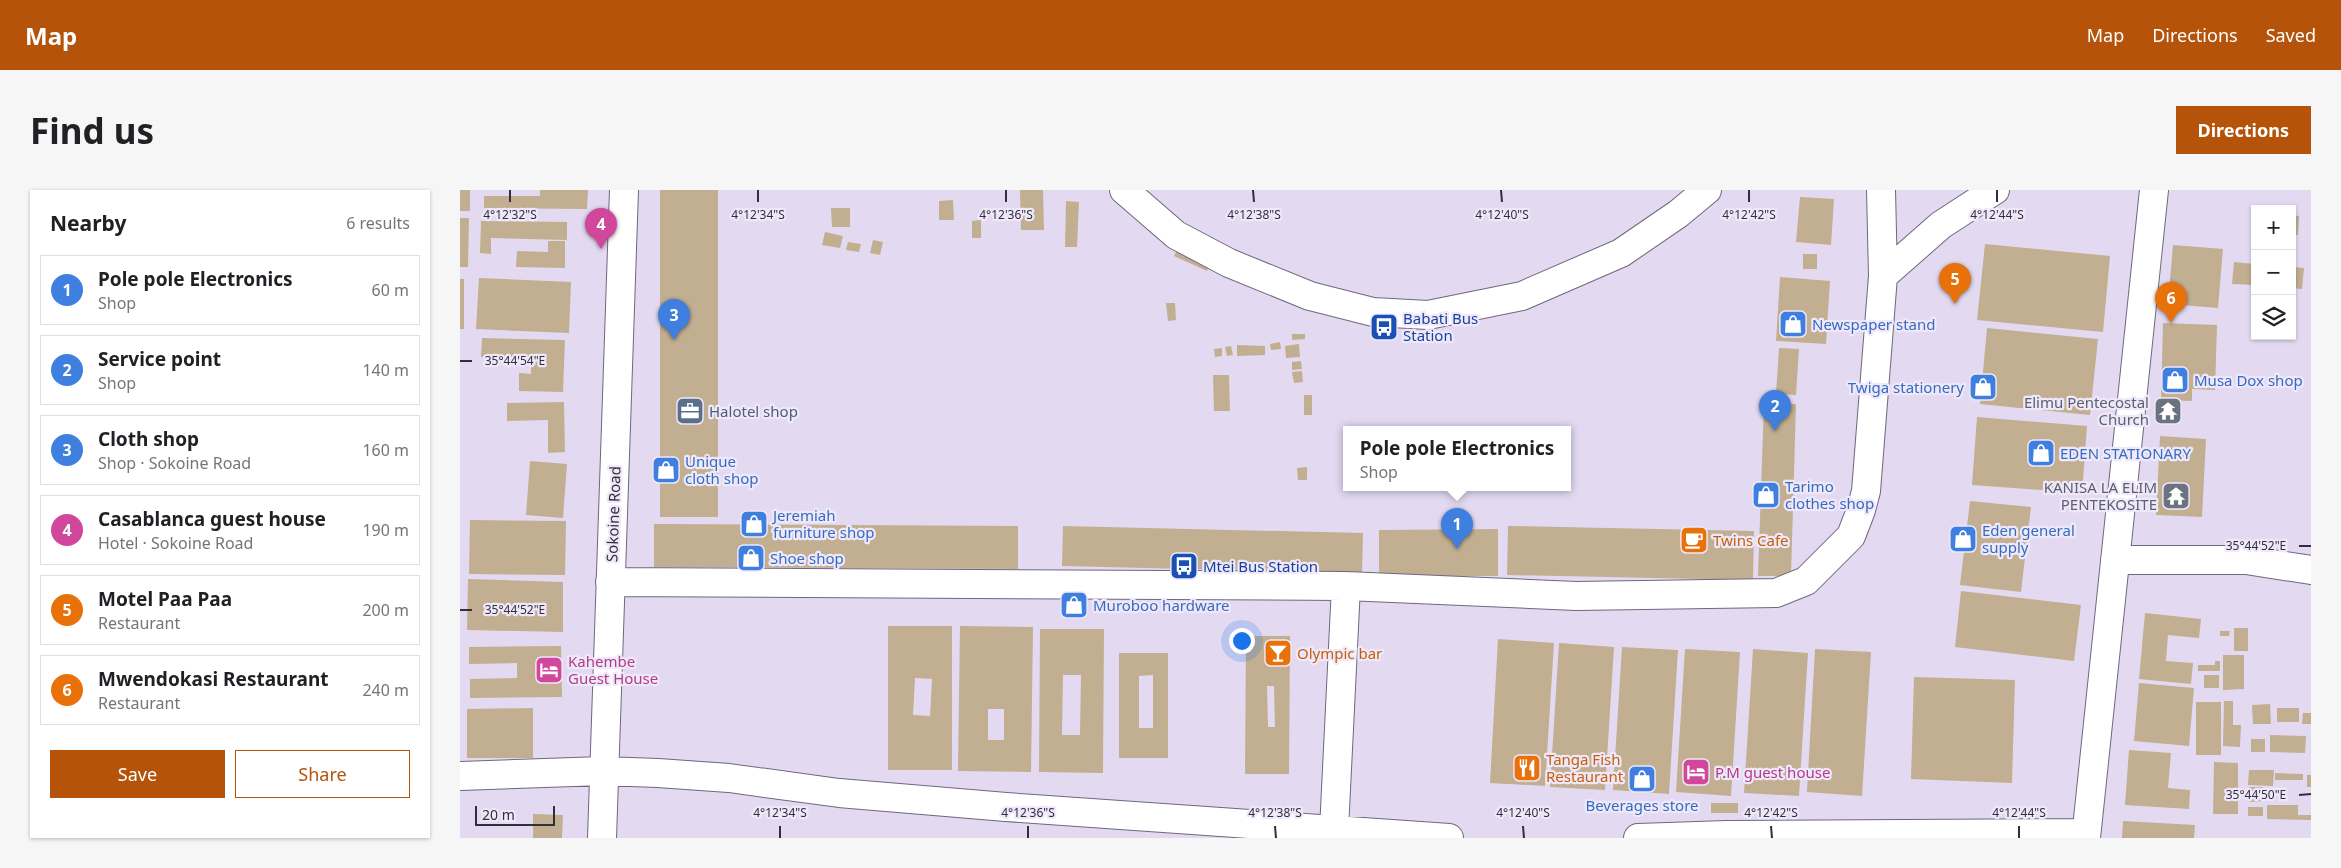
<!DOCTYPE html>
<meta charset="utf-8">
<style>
:root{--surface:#fff;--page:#f6f6f6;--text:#202124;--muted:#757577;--line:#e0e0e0;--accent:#b45309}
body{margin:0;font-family:"Noto Sans",sans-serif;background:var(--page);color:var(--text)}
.controls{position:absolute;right:15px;top:15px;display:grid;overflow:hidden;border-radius:0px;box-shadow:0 1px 4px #0004}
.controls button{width:45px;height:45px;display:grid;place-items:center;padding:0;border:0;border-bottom:1px solid var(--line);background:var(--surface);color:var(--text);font:25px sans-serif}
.scale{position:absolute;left:15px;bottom:12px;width:80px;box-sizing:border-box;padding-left:5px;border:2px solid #322f38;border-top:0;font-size:14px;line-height:18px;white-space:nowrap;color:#322f38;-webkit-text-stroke:4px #efe8fb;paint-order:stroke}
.you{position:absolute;left:781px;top:450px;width:18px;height:18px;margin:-12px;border:4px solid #fff;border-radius:50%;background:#1a73e8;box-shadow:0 0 0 8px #1a73e833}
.badge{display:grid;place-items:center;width:32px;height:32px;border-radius:50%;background:var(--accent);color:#fff;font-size:16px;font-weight:700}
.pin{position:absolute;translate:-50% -41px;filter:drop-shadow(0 1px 2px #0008)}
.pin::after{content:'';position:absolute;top:26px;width:18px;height:15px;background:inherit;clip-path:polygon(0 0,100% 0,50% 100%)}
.popup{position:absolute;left:883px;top:236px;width:228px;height:65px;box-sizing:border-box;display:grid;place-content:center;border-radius:0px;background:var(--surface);filter:drop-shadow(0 1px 4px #0005);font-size:16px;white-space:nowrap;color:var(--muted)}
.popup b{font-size:19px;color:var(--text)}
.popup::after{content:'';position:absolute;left:50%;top:100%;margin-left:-10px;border:10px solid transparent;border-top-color:var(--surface)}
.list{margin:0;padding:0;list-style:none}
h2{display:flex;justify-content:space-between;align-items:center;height:65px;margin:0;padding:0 20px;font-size:21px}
h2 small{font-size:16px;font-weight:400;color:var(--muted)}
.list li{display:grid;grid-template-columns:32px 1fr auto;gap:15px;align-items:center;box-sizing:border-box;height:70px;margin:0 10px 10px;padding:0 10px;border:1px solid var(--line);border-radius:0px}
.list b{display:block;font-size:19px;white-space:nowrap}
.list p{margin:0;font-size:16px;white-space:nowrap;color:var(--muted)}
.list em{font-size:16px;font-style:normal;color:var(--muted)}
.actions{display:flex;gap:10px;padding:15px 20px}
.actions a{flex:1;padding:11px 0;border:1px solid var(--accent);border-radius:0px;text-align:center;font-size:18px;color:var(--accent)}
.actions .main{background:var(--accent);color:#fff}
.icon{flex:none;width:28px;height:28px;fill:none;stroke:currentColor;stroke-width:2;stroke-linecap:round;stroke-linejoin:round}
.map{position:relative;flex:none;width:1851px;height:648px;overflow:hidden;border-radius:0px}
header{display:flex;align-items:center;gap:30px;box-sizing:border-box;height:70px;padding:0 25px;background:var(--accent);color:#fff}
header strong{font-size:24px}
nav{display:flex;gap:28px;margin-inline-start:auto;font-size:18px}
.intro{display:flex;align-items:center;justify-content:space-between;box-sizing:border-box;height:120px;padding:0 30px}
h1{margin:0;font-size:35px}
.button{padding:12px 22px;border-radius:0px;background:var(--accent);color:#fff;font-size:18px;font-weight:700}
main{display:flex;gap:30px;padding:0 30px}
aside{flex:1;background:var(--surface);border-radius:0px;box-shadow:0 1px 4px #0004}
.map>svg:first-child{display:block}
</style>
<header>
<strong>Map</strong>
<nav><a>Map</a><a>Directions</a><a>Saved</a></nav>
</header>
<div class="intro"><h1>Find us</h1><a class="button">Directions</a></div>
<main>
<aside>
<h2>Nearby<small>6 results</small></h2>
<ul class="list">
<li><span class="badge" style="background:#3f7fe0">1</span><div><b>Pole pole Electronics</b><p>Shop</p></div><em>60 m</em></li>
<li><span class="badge" style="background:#3f7fe0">2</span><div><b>Service point</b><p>Shop</p></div><em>140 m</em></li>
<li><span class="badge" style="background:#3f7fe0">3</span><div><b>Cloth shop</b><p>Shop · Sokoine Road</p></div><em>160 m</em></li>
<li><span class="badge" style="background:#d1479c">4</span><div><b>Casablanca guest house</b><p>Hotel · Sokoine Road</p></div><em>190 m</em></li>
<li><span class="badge" style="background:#e8710a">5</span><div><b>Motel Paa Paa</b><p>Restaurant</p></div><em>200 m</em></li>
<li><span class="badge" style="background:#e8710a">6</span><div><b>Mwendokasi Restaurant</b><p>Restaurant</p></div><em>240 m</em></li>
</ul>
<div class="actions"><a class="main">Save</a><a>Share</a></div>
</aside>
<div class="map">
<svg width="1851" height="648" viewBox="0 0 1851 648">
<rect width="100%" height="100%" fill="#e3daf2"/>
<path fill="#c2ae90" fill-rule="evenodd" d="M0,0H10V21H0Z
M80,0H128L127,19L24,18V6H80Z
M200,0H258V327H200Z
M560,0H583L584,40H561Z
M1340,7L1374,9L1371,55L1336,52Z
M493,10L494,30H479V11Z
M606,11L619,12L617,57H605Z
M371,18H390V37H372Z
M1832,25L1839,26L1838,45H1832Z
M0,28H9L8,77H0Z
M521,30V48H512V31Z
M21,31L107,32V50L31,48V64L20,63Z
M365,42L383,46L380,58L362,55Z
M413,50L423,52L420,65L410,63Z
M88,51H105V78L56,77L57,61L88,62Z
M388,52L401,54L399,62L386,60Z
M720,54L752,68L747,81L714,66Z
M1525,54L1650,66L1643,142L1517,130Z
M1713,55L1763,59L1758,118L1708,114Z
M1343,64H1357V79H1343Z
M1774,72L1795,74V95L1772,94Z
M1832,77L1844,78L1842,99L1832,98Z
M1320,87L1370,91L1366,154L1316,151Z
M19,88L111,92L109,143L16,139Z
M0,89H4V139H0Z
M706,113H715L716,130L708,131Z
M1703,133L1757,135L1755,200L1732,199V211L1701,210Z
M1527,138L1638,149L1630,225L1520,214Z
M832,144H845V149L832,150Z
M22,148L105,150L103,202L59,201V183L71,184V169L21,167Z
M820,152L821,159L811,160L810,154Z
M839,154L840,167L826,168L825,156Z
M777,155L805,156V165L777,166Z
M771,156L773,165L767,166L765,157Z
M762,158V166L755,167L754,159Z
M1319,158L1339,159L1336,205L1316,204Z
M841,171L842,179L832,180V172Z
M842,181L843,192L834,193L832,182Z
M753,185H769L770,221H754Z
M844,205H852V225H844Z
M104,212L105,262L88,263V230L47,231V213Z
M1304,213L1336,214L1331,386H1298Z
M1517,227L1627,236L1622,303L1512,295Z
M1700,246L1746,249L1742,327L1696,325Z
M70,271L107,274L103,328L66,325Z
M847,277V290H838L837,278Z
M1510,311L1571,317L1561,402L1500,395Z
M10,330L106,331L105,385L9,384Z
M194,334L558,336V379L194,377Z
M603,336L903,343L902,383L602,376Z
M1048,336L1294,341L1293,390L1047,385Z
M1038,339V386H919V340Z
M8,389L103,392V442L7,440Z
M1501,401L1621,415L1614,471L1495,457Z
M1685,423L1741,429L1739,448L1708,445L1706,471L1733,473L1731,494L1679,489Z
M428,436H492V580H428ZM455,488L472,489L470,526L453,525Z
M500,436L573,437L571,582L498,581ZM528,519H544V550H528Z
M1774,438H1788V461H1774Z
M580,439H644L643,583L579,582ZM603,485H621L620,545H602Z
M1760,441H1770L1769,446H1760Z
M786,446H830L829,584H785ZM807,496H814L815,537H808Z
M1038,449L1094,453L1085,596L1030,593Z
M1099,453L1154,457L1145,600L1090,597Z
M101,456L102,507L10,508V489L57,488V473L9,474V457Z
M1162,457L1218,460L1209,604L1153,600Z
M1225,459L1280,462L1271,606L1216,602Z
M1293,459L1348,463L1339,606L1284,603Z
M1355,459L1411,462L1402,606L1347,602Z
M659,463H708V568H659ZM693,485V538H679V486Z
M1763,465H1784V499L1763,500Z
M1755,471H1760V481H1738V475H1755Z
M1744,485H1759V498H1744Z
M1454,487L1555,490L1552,593L1451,589Z
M1679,493L1734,498L1729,556L1674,551Z
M1764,511H1773V535H1781L1780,557L1763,556Z
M1736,512H1761V565H1736Z
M1810,514L1811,534H1793L1792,515Z
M73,518V568H7V519Z
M1817,518H1839V532H1817Z
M1843,523H1851V534H1842Z
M1810,545L1846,546L1845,563L1810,562Z
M1791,549H1805V562H1791Z
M1669,560L1711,563L1708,598L1730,600L1729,619L1665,615Z
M1754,572L1778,573V624H1753Z
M1789,580H1814L1813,596L1788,595Z
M1815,583L1843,584V590H1815Z
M1847,585H1851V597H1847Z
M1789,597H1803L1804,611L1789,612Z
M1251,613H1278V623H1251Z
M1807,615H1838V625H1851V630L1807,629Z
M1788,617H1803V626H1788Z
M73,624L103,625L102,648H73Z
M1663,631L1735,635L1734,648H1662Z"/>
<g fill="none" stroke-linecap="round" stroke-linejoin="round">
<defs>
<path id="minor" d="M664,0L716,45L769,73L850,106L913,122L968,125L1062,106L1161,63L1218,24L1247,0
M1423,86L1481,35L1535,0
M1655,370H1786L1851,380
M150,392L886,396L1116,406L1316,403L1346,391L1391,346L1401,320L1406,301L1423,86L1421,0
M0,586L143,581L198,583L269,588L379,603L546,617L989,648
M874,640L886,396
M142,648L164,0
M1178,648L1267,645L1626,643
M1626,648L1694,0"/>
</defs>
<use href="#minor" stroke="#70677d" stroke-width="30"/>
<use href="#minor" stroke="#fff" stroke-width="28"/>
</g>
<path fill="none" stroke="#322f38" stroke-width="2" d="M50,0V12M298,0V12M546,0V12M793,0L794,12M1041,0L1042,12M1289,0V12M1537,0V12M0,171H12M1839,356H1851M0,420H12M1839,605L1851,604M320,636V648M568,636V648M815,636L816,648M1063,636L1064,648M1311,636L1312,648M1559,636V648"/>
<defs>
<symbol id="shop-square" viewBox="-11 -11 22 22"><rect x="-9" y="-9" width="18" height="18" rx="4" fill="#3f7fe0" stroke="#efe8fb"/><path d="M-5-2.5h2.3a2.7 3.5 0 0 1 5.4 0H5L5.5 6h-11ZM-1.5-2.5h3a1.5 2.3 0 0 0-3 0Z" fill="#fff"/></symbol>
<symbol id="bus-square" viewBox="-11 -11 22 22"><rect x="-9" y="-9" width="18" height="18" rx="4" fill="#1a4fb4" stroke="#efe8fb"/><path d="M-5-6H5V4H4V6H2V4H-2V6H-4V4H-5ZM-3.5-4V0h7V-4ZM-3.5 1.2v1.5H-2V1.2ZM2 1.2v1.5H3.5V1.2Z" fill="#fff"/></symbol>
<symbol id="office-square" viewBox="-11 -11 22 22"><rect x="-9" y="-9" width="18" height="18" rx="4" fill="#5c6f8a" stroke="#efe8fb"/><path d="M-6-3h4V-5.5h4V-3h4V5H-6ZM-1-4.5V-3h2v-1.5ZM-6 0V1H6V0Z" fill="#fff"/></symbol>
<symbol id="temple-square" viewBox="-11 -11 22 22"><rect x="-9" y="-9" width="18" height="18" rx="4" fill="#6b7280" stroke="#efe8fb"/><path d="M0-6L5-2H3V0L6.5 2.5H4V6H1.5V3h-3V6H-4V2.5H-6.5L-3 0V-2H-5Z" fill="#fff"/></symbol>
<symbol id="cafe-square" viewBox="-11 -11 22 22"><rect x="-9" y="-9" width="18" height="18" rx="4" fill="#e8710a" stroke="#efe8fb"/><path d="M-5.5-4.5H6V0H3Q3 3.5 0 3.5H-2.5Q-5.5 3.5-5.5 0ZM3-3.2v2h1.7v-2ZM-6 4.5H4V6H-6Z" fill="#fff"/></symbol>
<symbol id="bar-square" viewBox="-11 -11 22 22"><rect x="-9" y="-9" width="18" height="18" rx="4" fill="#e8710a" stroke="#efe8fb"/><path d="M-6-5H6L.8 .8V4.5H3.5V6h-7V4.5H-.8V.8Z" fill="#fff"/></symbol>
<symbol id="hotel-square" viewBox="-11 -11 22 22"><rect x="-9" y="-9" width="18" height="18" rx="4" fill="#d1479c" stroke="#efe8fb"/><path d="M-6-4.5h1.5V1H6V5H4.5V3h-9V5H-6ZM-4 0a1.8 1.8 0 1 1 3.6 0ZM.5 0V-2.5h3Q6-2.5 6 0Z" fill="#fff"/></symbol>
<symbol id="restaurant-square" viewBox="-11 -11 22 22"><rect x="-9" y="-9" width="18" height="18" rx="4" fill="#e8710a" stroke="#efe8fb"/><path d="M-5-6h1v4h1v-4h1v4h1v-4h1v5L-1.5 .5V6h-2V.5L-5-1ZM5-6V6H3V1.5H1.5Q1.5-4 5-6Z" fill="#fff"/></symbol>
</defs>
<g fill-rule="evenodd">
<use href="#shop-square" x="1317" y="118" width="32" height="32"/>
<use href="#bus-square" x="908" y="121" width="32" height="32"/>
<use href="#shop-square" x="1699" y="174" width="32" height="32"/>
<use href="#shop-square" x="1507" y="181" width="32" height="32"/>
<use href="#office-square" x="214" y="205" width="32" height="32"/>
<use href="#temple-square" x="1692" y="205" width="32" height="32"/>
<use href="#shop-square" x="1565" y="247" width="32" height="32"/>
<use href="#shop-square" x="190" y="264" width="32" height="32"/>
<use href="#shop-square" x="1290" y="289" width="32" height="32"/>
<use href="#temple-square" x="1700" y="290" width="32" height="32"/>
<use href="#shop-square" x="278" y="318" width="32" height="32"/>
<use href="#shop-square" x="1487" y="333" width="32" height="32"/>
<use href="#cafe-square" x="1218" y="334" width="32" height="32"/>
<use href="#shop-square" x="275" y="352" width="32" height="32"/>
<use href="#bus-square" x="708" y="360" width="32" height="32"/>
<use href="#shop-square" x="598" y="399" width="32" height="32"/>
<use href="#bar-square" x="802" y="447" width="32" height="32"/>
<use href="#hotel-square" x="73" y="464" width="32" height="32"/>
<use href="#restaurant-square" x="1051" y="562" width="32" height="32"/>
<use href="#hotel-square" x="1220" y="566" width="32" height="32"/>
<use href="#shop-square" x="1166" y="573" width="32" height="32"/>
</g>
<g text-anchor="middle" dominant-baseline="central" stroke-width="4.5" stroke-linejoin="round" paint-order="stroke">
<g font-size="15" fill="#164399" stroke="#efe8fb" text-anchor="start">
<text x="943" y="128">Babati Bus<tspan x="943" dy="17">Station</tspan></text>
<text x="743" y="376">Mtei Bus Station</text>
</g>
<g font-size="15" fill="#366cbe" stroke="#efe8fb" text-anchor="start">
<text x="1352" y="134">Newspaper stand</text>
<text x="1734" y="190">Musa Dox shop</text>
<text x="1504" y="197" text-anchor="end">Twiga stationery</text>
<text x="1600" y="263">EDEN STATIONARY</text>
<text x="225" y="271">Unique<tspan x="225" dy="17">cloth shop</tspan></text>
<text x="1325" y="296">Tarimo<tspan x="1325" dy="17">clothes shop</tspan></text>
<text x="313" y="325">Jeremiah<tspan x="313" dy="17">furniture shop</tspan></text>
<text x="1522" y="340">Eden general<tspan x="1522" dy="17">supply</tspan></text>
<text x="310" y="368">Shoe shop</text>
<text x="633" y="415">Muroboo hardware</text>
<text x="1182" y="615" text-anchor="middle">Beverages store</text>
</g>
<g font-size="15" fill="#5b616d" stroke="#efe8fb" text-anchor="end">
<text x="1689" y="212">Elimu Pentecostal<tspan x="1689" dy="17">Church</tspan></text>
<text x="1697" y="297">KANISA LA ELIM<tspan x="1697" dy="17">PENTEKOSITE</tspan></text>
</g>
<g font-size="15" fill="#4e5e75" stroke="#efe8fb" text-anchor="start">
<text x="249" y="221">Halotel shop</text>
</g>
<g font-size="15" fill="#322f38" stroke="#efe8fb">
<text transform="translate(153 324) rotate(-88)">Sokoine Road</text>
</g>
<g font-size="15" fill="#c56008" stroke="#efe8fb" text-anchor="start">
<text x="1253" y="350">Twins Cafe</text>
<text x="837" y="463">Olympic bar</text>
<text x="1086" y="569">Tanga Fish<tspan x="1086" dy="17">Restaurant</tspan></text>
</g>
<g font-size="15" fill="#b23c85" stroke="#efe8fb" text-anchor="start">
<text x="108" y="471">Kahembe<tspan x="108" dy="17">Guest House</tspan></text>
<text x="1255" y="582">P.M guest house</text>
</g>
</g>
<g font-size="12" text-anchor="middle" fill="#322f38" stroke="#efe8fb" stroke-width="4.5" stroke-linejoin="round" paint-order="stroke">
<text x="50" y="29">4°12'32"S</text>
<text x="298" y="29">4°12'34"S</text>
<text x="546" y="29">4°12'36"S</text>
<text x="794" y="29">4°12'38"S</text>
<text x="1042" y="29">4°12'40"S</text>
<text x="1289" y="29">4°12'42"S</text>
<text x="1537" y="29">4°12'44"S</text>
<text x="55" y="175">35°44'54"E</text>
<text x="1796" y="360">35°44'52"E</text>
<text x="55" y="424">35°44'52"E</text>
<text x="1796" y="609">35°44'50"E</text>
<text x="320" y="627">4°12'34"S</text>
<text x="568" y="627">4°12'36"S</text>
<text x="815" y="627">4°12'38"S</text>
<text x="1063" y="627">4°12'40"S</text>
<text x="1311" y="627">4°12'42"S</text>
<text x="1559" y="627">4°12'44"S</text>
</g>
</svg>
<div class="controls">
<button>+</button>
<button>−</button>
<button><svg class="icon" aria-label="layers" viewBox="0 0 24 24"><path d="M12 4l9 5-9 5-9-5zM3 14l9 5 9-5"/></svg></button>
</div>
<div class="scale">20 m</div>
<div class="you"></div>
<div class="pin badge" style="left:997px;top:359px;background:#3f7fe0">1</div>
<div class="popup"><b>Pole pole Electronics</b>Shop</div>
<div class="pin badge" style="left:1315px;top:241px;background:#3f7fe0">2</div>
<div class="pin badge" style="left:214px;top:150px;background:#3f7fe0">3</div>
<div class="pin badge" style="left:141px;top:59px;background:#d1479c">4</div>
<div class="pin badge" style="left:1495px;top:114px;background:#e8710a">5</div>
<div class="pin badge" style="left:1711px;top:133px;background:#e8710a">6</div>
</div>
</main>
